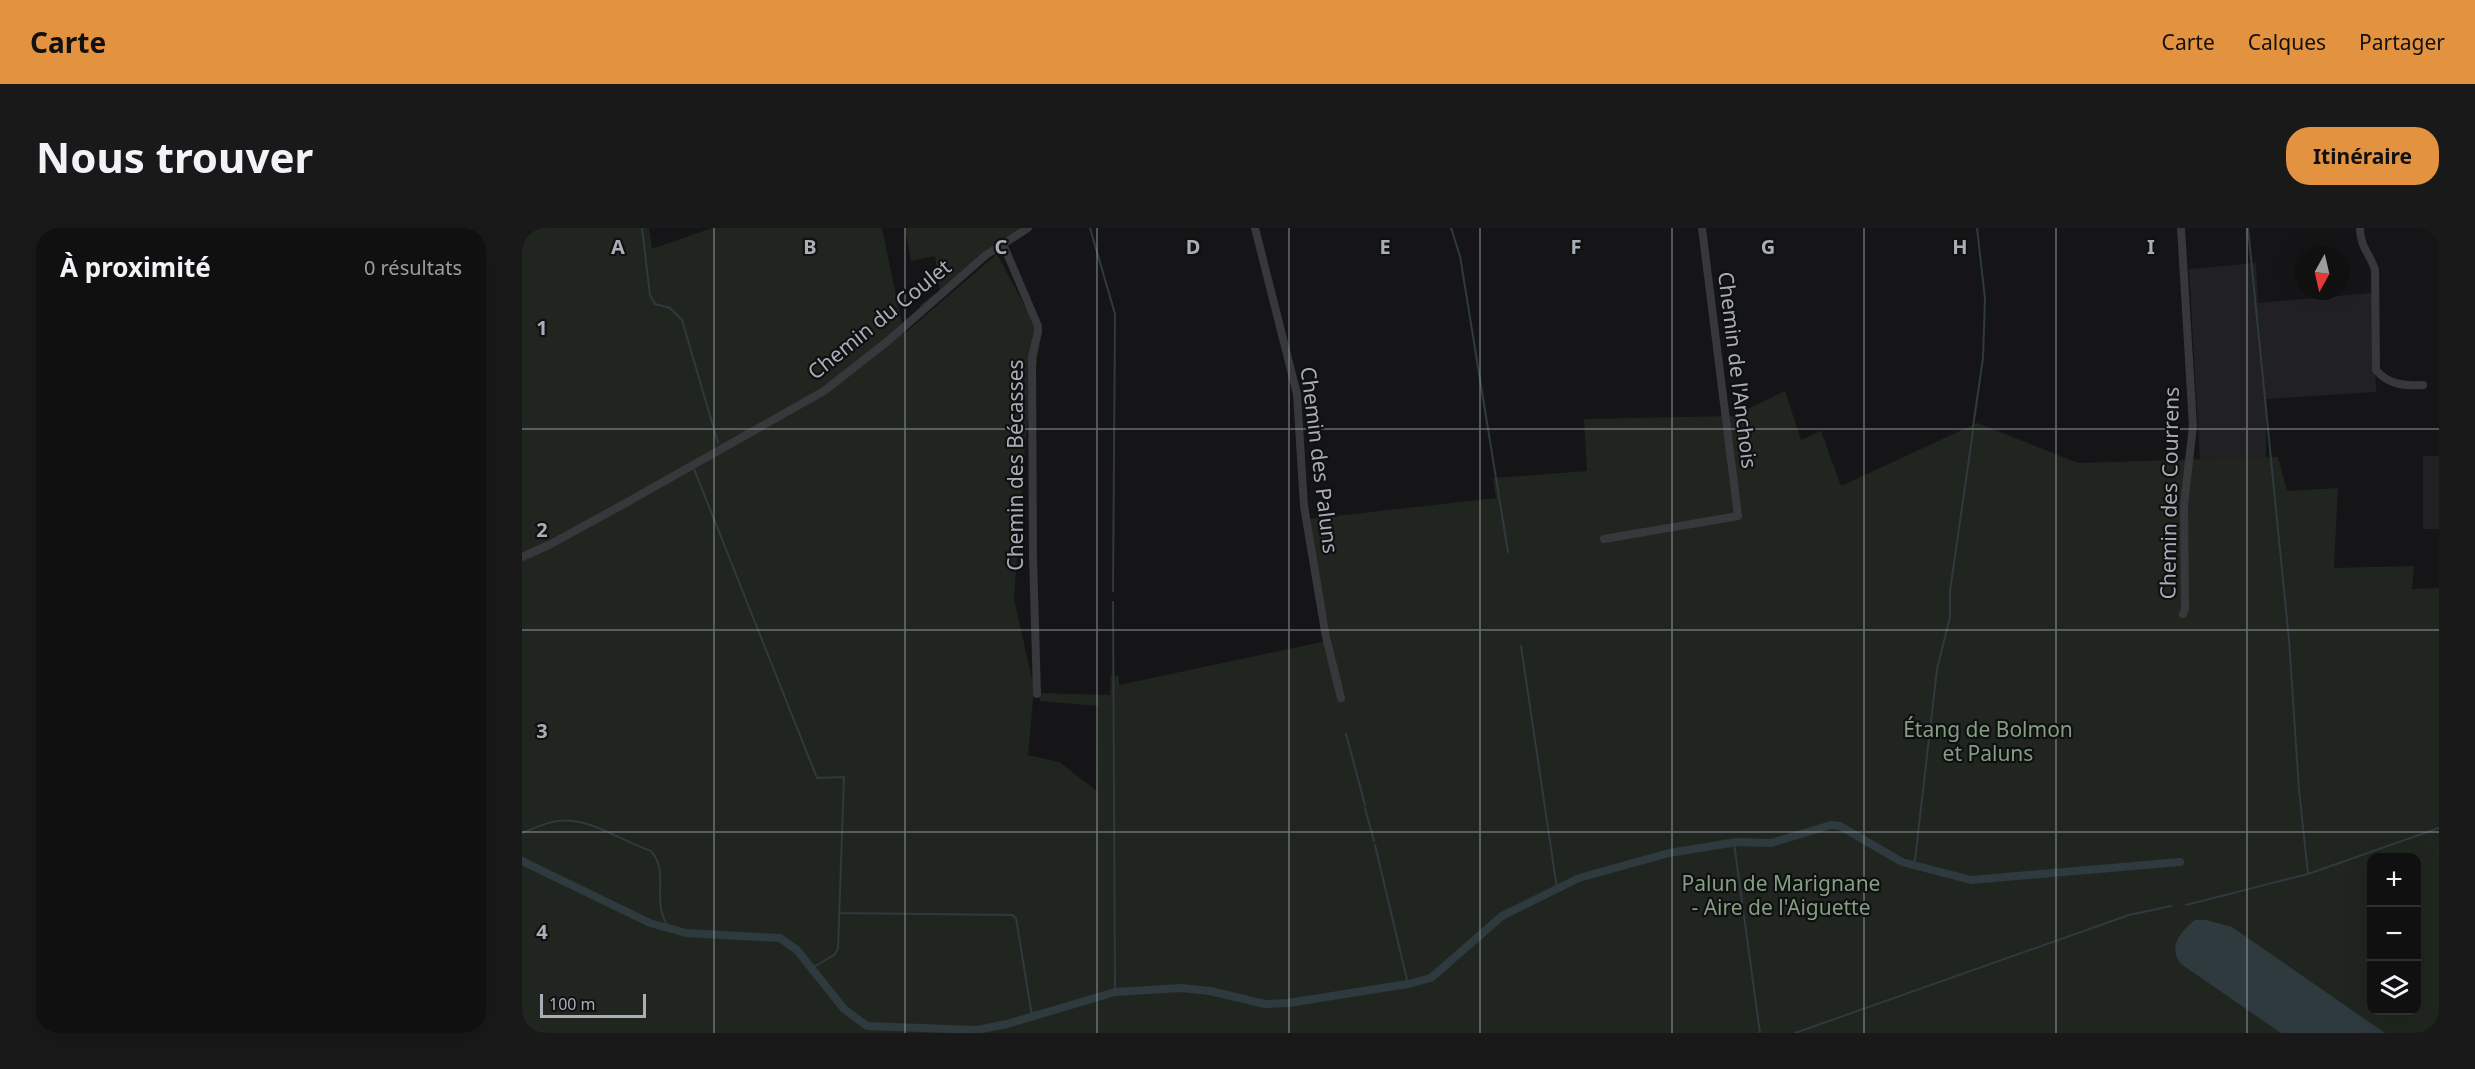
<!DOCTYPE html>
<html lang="fr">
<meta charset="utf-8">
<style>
:root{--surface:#101011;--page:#19191a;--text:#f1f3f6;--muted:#9c9d9f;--line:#303031;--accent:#e39240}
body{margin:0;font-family:"Noto Sans",sans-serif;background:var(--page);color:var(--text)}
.controls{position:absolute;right:18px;bottom:18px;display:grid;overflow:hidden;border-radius:12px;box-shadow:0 6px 24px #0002}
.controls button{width:54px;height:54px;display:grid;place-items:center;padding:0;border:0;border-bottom:2px solid var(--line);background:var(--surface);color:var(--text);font:30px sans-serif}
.compass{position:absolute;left:1773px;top:18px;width:54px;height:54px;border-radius:50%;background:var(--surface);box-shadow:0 6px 24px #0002;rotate:188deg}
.scale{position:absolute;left:18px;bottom:15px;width:106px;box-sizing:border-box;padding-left:6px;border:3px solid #a8aeb6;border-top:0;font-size:16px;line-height:21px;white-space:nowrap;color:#a8aeb6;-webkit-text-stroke:4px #101012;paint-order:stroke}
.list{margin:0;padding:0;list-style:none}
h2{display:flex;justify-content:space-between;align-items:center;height:78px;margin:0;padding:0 24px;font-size:26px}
h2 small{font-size:20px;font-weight:400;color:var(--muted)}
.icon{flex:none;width:33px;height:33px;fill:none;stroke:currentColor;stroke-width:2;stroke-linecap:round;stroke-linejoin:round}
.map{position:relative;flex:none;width:1917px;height:805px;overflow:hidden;border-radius:24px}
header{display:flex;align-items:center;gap:36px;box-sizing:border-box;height:84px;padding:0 30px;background:var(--accent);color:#111}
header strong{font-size:28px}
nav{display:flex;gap:33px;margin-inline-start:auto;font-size:21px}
.intro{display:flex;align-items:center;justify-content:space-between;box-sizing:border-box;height:144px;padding:0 36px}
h1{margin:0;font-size:42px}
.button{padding:15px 27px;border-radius:24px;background:var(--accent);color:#111;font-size:21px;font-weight:700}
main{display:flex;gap:36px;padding:0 36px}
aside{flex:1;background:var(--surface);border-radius:24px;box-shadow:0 6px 24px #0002}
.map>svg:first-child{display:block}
</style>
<header>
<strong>Carte</strong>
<nav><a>Carte</a><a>Calques</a><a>Partager</a></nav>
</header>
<div class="intro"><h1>Nous trouver</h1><a class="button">Itinéraire</a></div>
<main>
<aside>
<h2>À proximité<small>0 résultats</small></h2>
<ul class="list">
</ul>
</aside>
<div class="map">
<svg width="1917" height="805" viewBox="0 0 1917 805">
<rect width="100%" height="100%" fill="#151517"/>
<path fill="#212124" d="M1734,35L1736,75L1850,65L1854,164L1744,171V230L1678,233L1667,41Z
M1901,228H1917V301H1901Z"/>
<path fill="#20261f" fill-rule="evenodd" d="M0,0H127L130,21L190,0H360L382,106L475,26L519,108L504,206L492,371L512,460L506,527L537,534L575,563L576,478L518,473L516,465L588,467L589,447L597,448V457L809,412L787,291L974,270L971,250L1065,243L1062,191L1211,188L1263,163L1279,212L1299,203L1319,258L1455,195L1556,235L1756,229L1765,263L1816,260L1812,340L1892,338L1890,361L1917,360V805H0ZM1850,630H1894V782H1850Z
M383,0H511V1L466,28L401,87L398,77L418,62L413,28L389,33Z"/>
<path fill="#2f3a3e" d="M1673,692H1684L1710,699L1863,805H1759L1659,736C1645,719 1659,703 1673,692Z"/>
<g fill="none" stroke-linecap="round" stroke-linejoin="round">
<path stroke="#2f3a3e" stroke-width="2" d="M120,0L128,67L133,76L148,80L160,92L196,215
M568,0L593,86L591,363
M929,0L938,28L986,324
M1726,0L1767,412L1777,562L1786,646
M1451,199L1461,130L1463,71L1455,0
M172,241L295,550L322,549L316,721L312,727L290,740
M591,374L593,764
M999,418L1035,661
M824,506L843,577
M843,580L852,613
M0,605C11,601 24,594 36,593C68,589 99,613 129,623C149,646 127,674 148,701
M1212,615L1238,805
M853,617L886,756
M1389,636L1393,632L1415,441L1428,389V363L1451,203
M1664,677L1786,646L1917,600
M317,685L490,687L494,690L510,788
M1273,805L1607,687L1649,678"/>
<path stroke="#2f3a3e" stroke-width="8" d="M0,633L128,695L164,705L258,710L275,722L322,781L345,798L455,802L485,796L593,764L659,760L688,763L743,776L766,775L886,756L909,750L980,688L1057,650L1147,625L1215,614L1249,615L1309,597L1318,598L1380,634L1449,652L1658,634"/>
<path stroke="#36383b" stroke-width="8" d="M733,0L775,166L782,278L804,409L819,470
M1659,0L1671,198L1662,277L1663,381L1661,386
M1838,0C1838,20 1848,25 1853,42L1854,142C1866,157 1884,158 1901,157
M481,16L516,98V104L510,129L511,328L515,466
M1082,311L1216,288L1180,0
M0,329L27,317L102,276L302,163L367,112L464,27L506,0"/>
</g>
<path fill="none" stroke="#a8aeb6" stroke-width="1.5" stroke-opacity="0.55" d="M192,0V805M383,0V805M575,0V805M767,0V805M958,0V805M1150,0V805M1342,0V805M1534,0V805M1725,0V805M0,201H1917M0,402H1917M0,604H1917"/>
<g text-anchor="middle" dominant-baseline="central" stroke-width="4.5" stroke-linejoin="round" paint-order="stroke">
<g font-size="21" fill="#a8aeb6" stroke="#101012">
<text transform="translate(357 91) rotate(-39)">Chemin du Coulet</text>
<text transform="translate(1216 142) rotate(83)">Chemin de l'Anchois</text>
<text transform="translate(798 232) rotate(83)">Chemin des Paluns</text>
<text transform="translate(493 237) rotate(-90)">Chemin des Bécasses</text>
<text transform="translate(1647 265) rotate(-89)">Chemin des Courrens</text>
</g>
<g font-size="21" fill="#839f80" stroke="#101012">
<text x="1466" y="501">Étang de Bolmon<tspan x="1466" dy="24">et Paluns</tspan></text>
<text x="1259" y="655">Palun de Marignane<tspan x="1259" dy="24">- Aire de l'Aiguette</tspan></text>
</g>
</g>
<g font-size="20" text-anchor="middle" font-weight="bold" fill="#a8aeb6" stroke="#101012" stroke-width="4.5" stroke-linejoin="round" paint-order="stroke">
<text x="96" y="26">A</text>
<text x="288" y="26">B</text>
<text x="479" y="26">C</text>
<text x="671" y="26">D</text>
<text x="863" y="26">E</text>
<text x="1054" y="26">F</text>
<text x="1246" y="26">G</text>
<text x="1438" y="26">H</text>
<text x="1629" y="26">I</text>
<text x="20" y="107">1</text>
<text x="20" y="309">2</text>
<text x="20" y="510">3</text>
<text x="20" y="711">4</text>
</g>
</svg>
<div class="controls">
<button>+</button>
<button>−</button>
<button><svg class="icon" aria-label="layers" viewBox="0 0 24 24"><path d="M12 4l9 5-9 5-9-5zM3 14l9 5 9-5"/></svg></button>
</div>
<svg class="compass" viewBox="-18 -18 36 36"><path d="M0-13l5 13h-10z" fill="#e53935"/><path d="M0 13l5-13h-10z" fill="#9c9d9f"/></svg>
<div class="scale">100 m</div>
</div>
</main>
